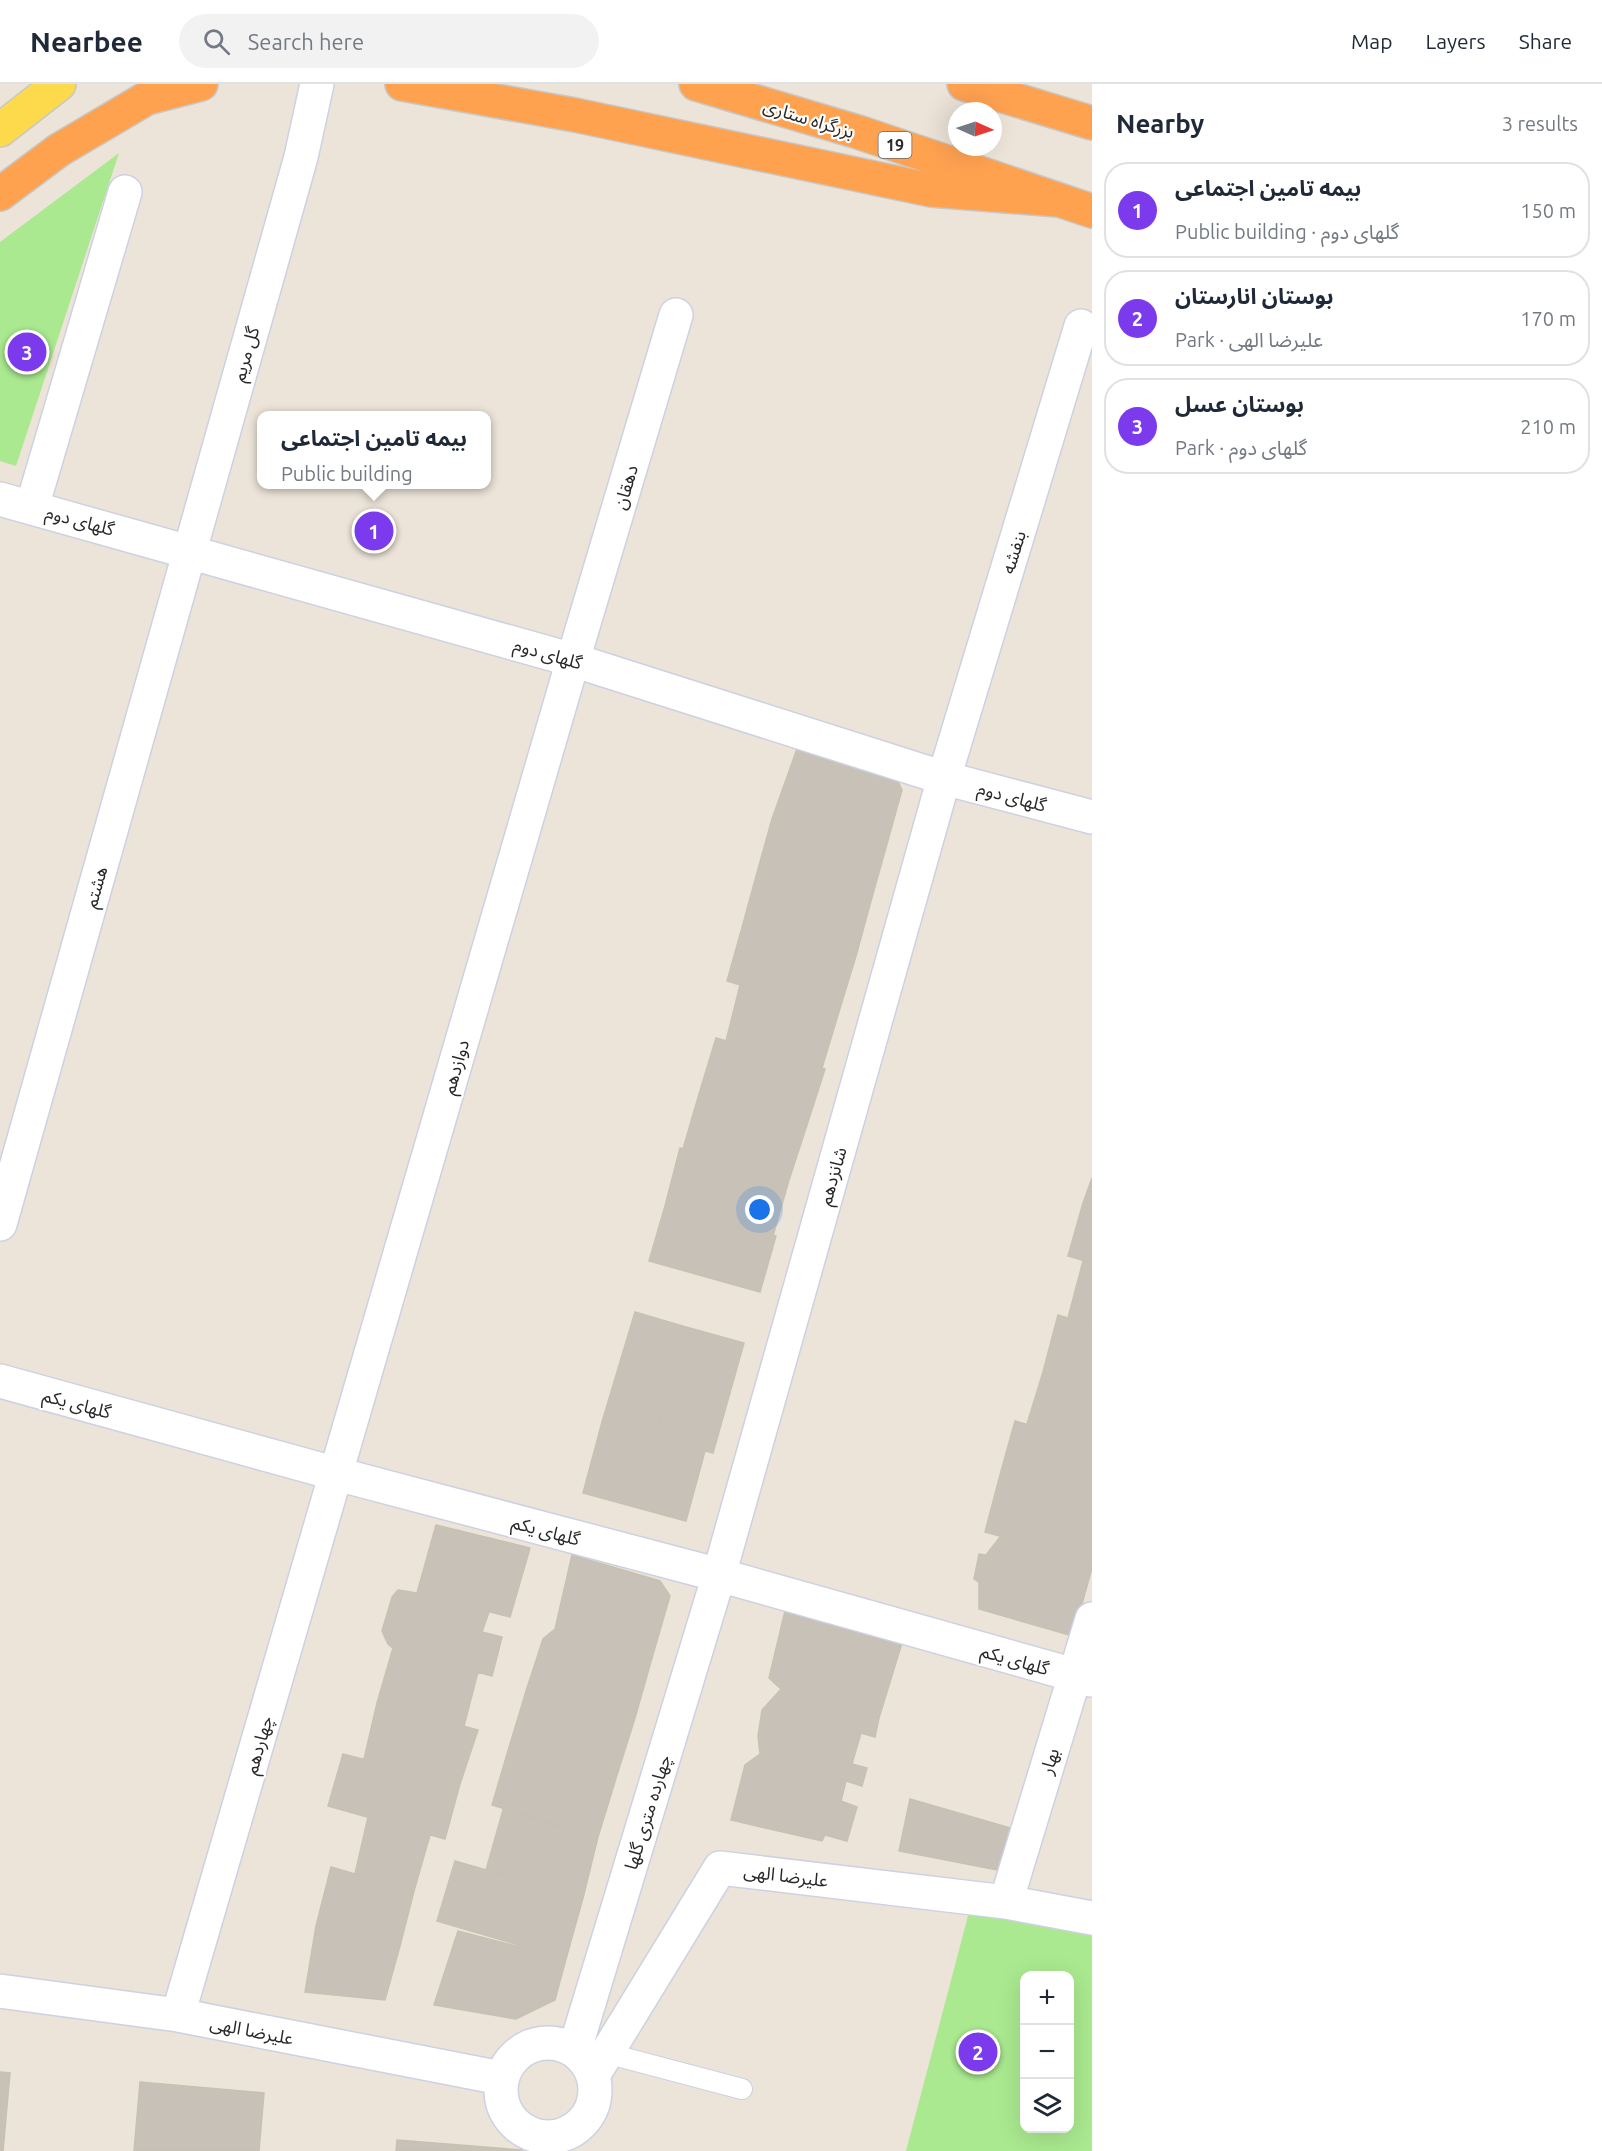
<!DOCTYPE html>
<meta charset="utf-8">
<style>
:root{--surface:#fff;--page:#f2f2f3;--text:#1f2937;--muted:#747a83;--line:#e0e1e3;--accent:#7c3aed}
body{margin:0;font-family:Ubuntu,"Noto Sans Arabic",sans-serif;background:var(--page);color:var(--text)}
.controls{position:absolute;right:18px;bottom:18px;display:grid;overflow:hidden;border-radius:12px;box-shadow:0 6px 24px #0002}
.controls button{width:54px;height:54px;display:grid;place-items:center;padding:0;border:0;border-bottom:2px solid var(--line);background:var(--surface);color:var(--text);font:30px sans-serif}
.compass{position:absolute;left:948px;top:18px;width:54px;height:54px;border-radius:50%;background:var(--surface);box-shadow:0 6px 24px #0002;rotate:93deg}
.you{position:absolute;left:760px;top:1126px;width:21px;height:21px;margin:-15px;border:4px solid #fff;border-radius:50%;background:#1a73e8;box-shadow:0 0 0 9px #1a73e833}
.badge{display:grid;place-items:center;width:39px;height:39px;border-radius:50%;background:var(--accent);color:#fff;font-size:20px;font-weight:700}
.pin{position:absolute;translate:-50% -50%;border:3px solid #fff;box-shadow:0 2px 6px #0006}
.popup{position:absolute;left:257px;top:327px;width:234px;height:78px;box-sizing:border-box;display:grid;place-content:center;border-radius:12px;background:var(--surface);filter:drop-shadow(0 2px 4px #0005);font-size:20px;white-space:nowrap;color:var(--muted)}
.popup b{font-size:22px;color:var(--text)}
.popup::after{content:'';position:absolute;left:50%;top:100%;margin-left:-12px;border:12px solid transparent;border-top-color:var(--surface)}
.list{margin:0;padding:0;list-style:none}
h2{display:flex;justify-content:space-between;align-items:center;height:78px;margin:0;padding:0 24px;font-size:26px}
h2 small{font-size:20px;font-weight:400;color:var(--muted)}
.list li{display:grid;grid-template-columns:39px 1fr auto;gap:18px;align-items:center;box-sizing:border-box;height:96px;margin:0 12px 12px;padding:0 12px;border:2px solid var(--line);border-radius:24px}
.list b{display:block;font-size:22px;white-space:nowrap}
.list p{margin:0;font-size:20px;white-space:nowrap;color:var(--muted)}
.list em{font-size:20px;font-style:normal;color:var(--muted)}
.icon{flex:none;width:33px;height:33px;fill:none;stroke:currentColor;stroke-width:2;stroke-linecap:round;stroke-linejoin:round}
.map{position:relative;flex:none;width:1092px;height:2067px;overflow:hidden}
header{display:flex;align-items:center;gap:36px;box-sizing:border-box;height:84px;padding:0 30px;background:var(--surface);border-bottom:2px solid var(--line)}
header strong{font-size:28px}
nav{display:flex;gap:33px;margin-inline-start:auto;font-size:21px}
.search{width:420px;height:54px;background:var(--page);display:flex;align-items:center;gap:15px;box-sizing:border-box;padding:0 21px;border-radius:33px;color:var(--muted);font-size:22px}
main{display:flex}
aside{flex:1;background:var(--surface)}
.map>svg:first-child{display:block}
</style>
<header>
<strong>Nearbee</strong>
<div class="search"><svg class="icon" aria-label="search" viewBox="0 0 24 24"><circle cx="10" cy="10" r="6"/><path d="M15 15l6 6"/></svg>Search here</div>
<nav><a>Map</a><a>Layers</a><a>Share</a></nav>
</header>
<main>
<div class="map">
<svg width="1092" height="2067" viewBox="0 0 1092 2067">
<rect width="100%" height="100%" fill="#ece4d8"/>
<path fill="#aae98f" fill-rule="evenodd" d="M119,69L16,382L0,377V158Z
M969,1828L1092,1850V2067H906ZM1024,1892H1070V2044H1024Z"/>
<path fill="#c7c1b8" stroke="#c8c1b2" stroke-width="1.5" d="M798,662L895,691L902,706L885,767L772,735Z
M772,735L885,767L871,817L758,785Z
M758,785L871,817L856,872L743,840Z
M743,840L856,872L838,931L727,897Z
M740,901L838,931L822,984L726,957Z
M716,954L825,985L807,1041L699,1010Z
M699,1010L807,1041L789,1096L683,1065Z
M680,1064L789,1096L773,1152L665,1122Z
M1092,1094V1122L1083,1119Z
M1083,1119L1092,1122V1179L1068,1172Z
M665,1122L776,1152L760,1208L649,1177Z
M1083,1177L1092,1180V1241L1068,1234Z
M635,1228L686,1243L655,1353L602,1338Z
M1058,1231L1092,1241V1303L1043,1288Z
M686,1243L744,1259L713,1369L655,1353Z
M1043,1288L1092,1303V1359L1027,1340Z
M1015,1337L1092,1359V1417L1000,1391Z
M602,1338L705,1367L686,1437L583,1409Z
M1000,1391L1092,1417V1478L985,1448Z
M436,1441L530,1464L510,1533L417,1509Z
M1000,1453L1092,1478V1484L1073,1552L979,1525V1498L974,1495L979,1470L986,1471Z
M572,1471L660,1497L670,1512L652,1574L555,1545Z
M398,1506L417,1509L489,1528L482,1548L502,1553L492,1592L393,1564L388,1560L382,1547L392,1513Z
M785,1527L902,1559L879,1634L781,1605L769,1594Z
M555,1545L652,1574L635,1634L527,1604L543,1555Z
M393,1564L478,1588L464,1642L377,1619Z
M527,1604L635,1634L617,1691L510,1660Z
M781,1605L879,1634L875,1653L861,1649L852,1680L867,1684L862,1702L760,1670L758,1652L762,1626Z
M377,1619L478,1646L460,1700L364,1675Z
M510,1660L617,1691L598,1753L492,1721Z
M343,1670L460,1700L445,1755L328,1722Z
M760,1670L846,1697L841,1717L857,1723L847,1757L825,1751L822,1757L731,1736L745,1681Z
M910,1715L1014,1745L1002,1787L899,1767Z
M503,1726L598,1753L583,1814L486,1786Z
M368,1733L430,1751L414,1807L355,1790Z
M455,1777L583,1814L566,1875L437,1837Z
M331,1783L414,1807L400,1862L316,1842Z
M316,1842L400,1862L385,1916L305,1908Z
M458,1847L566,1875L555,1916L516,1935L434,1921Z
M0,1988L10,1989L3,2067H0Z
M140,1998L264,2009L259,2067H134Z
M397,2056L522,2066V2067H396Z"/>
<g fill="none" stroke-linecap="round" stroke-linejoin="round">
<defs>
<path id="lane" d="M606,1969L742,2005"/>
<path id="street" d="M0,415L573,576L944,694L1092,733
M32,423L125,108
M0,1140L301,73L317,0
M0,1297L337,1390L719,1491L1092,1596
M1006,1818L1092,1535
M0,1907L178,1931L501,1994
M178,1931L573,576L676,231
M501 2006a47 47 0 1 1 94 0a47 47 0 1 1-94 0Z
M575,1965L719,1491L944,694L1081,242
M594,1990L720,1784L1006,1818L1092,1834"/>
<path id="primary" d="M0,46L59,0"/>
<path id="highway" d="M402,0L575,31L931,106L1058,116
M696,0L858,48L1092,127
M964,0L1092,39
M0,110L59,66L147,14L201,0"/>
</defs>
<use href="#lane" stroke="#cdd1e3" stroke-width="22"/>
<use href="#street" stroke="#cdd1e3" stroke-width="36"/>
<use href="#primary" stroke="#c7c7c7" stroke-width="36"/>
<use href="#highway" stroke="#c7c7c7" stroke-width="36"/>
<use href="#lane" stroke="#fff" stroke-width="20"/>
<use href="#street" stroke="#fff" stroke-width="33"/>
<use href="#primary" stroke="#fdda4c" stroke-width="33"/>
<use href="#highway" stroke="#ffa250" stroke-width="33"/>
</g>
<g text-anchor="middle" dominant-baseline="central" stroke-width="4.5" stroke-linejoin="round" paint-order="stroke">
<rect fill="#fff" stroke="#686868" stroke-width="1.5" x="878.5" y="48" width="33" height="26" rx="4.5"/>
<g font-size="16" font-weight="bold" fill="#282828">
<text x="895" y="61">19</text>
</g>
<g font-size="18" fill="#282828" stroke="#fff">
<text transform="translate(809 34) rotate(17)">بزرگراه ستاری</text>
<text transform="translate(245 270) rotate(-74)">گل مریم</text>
<text transform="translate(625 403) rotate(-73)">دهقان</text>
<text transform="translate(80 436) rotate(15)">گلهای دوم</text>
<text transform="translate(1013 468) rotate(-73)">بنفشه</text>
<text transform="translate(548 569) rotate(16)">گلهای دوم</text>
<text transform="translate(1012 712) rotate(15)">گلهای دوم</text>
<text transform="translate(95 803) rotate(-74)">هشتم</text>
<text transform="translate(455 983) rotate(-74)">دوازدهم</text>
<text transform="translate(832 1092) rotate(-74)">شانزدهم</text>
<text transform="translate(77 1319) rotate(15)">گلهای یکم</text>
<text transform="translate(546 1446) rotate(15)">گلهای یکم</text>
<text transform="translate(1015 1575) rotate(16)">گلهای یکم</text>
<text transform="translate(258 1661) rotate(-74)">چهاردهم</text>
<text transform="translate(1049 1677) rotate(-73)">بهار</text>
<text transform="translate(647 1728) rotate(-73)">چهارده متری گلها</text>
<text transform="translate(786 1791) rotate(7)">علیرضا الهی</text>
<text transform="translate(252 1946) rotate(11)">علیرضا الهی</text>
</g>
</g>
</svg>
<div class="controls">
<button>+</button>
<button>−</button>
<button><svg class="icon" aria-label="layers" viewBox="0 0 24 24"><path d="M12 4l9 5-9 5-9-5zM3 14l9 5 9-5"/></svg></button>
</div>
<svg class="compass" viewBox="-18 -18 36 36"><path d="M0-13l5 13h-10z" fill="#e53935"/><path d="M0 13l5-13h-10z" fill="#747a83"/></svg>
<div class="you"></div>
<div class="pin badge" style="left:374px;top:447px">1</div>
<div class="popup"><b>بیمه تامین اجتماعی</b>Public building</div>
<div class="pin badge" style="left:978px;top:1968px">2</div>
<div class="pin badge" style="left:27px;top:268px">3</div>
</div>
<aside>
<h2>Nearby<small>3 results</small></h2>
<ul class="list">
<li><span class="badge">1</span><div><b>بیمه تامین اجتماعی</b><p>Public building · گلهای دوم</p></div><em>150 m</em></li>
<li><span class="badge">2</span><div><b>بوستان انارستان</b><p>Park · علیرضا الهی</p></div><em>170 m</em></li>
<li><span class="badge">3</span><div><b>بوستان عسل</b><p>Park · گلهای دوم</p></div><em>210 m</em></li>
</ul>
</aside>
</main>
